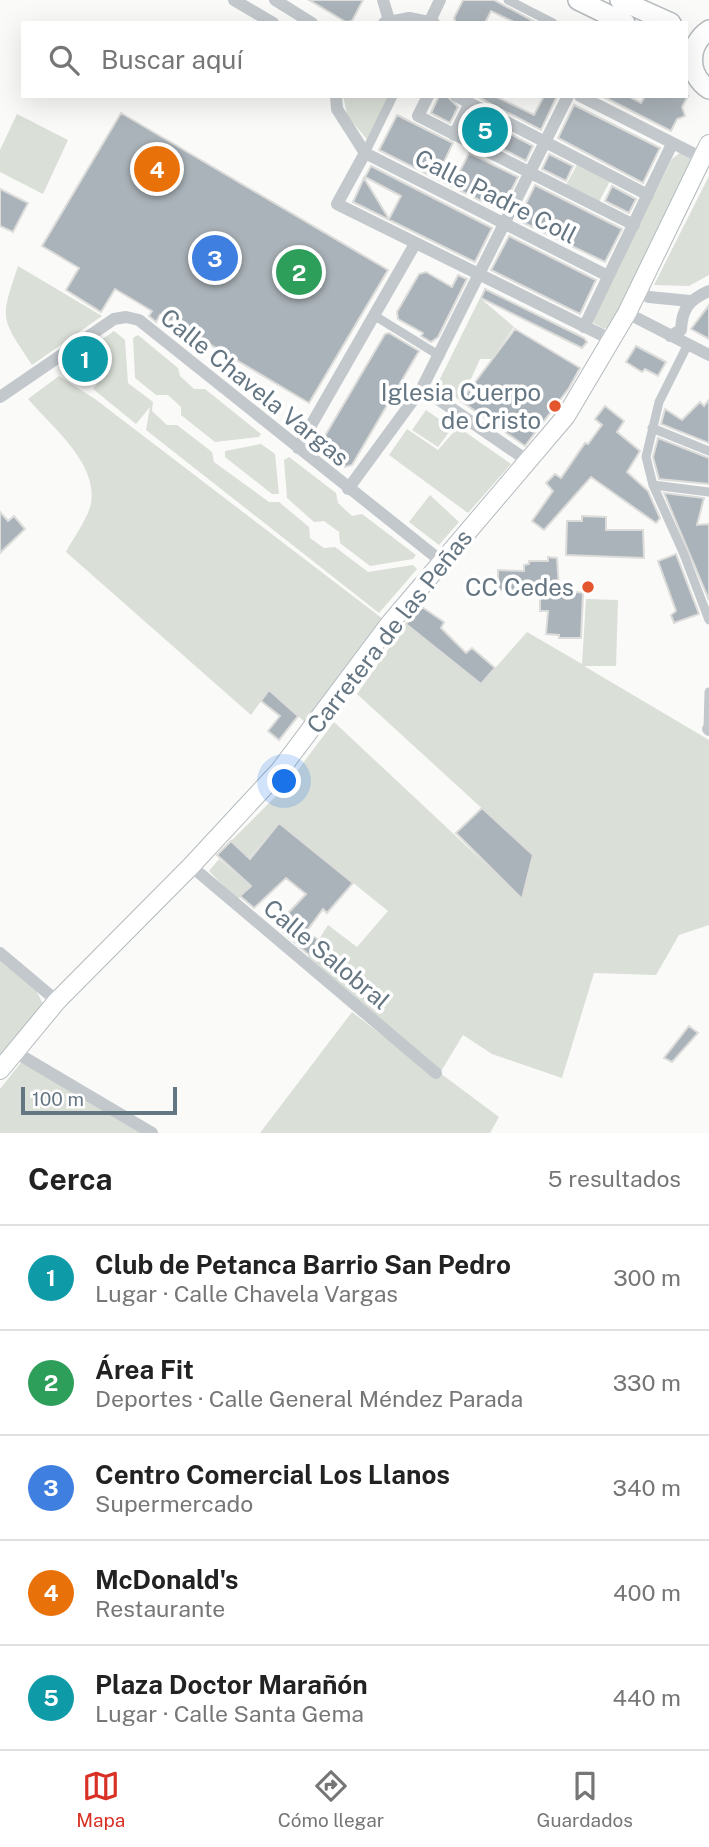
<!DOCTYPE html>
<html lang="es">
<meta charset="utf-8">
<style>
:root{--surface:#fff;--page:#f2f2f2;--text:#222;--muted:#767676;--line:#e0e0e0;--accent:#d93025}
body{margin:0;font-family:"Public Sans",sans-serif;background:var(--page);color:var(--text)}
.scale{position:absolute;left:21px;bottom:18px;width:156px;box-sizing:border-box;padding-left:7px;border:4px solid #657683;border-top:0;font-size:19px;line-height:24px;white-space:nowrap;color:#657683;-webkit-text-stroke:5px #fff;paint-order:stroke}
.you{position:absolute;left:285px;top:782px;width:24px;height:24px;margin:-18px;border:5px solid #fff;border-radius:50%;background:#1a73e8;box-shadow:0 0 0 10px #1a73e833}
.badge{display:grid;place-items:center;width:46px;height:46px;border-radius:50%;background:var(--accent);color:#fff;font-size:23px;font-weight:700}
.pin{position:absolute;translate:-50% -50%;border:4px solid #fff;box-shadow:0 2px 7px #0006}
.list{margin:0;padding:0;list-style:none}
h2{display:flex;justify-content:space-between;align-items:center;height:91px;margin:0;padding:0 28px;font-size:30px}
h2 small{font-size:23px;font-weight:400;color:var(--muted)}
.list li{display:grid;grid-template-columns:46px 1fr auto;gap:21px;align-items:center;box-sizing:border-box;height:105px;padding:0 28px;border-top:2px solid var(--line)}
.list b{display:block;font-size:26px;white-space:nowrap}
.list p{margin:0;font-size:23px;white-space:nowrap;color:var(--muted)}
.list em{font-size:23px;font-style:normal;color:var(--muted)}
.icon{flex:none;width:38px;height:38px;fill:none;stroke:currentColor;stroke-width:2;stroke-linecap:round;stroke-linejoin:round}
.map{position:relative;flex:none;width:709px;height:1133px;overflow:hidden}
.search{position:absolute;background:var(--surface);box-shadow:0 7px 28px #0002;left:21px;right:21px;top:21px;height:77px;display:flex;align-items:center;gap:18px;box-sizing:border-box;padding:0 24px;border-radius:0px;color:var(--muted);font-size:26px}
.sheet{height:616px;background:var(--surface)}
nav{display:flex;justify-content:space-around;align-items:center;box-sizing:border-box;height:98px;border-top:2px solid var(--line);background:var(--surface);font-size:19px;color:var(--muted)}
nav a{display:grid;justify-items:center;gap:4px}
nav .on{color:var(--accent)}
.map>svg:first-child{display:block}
</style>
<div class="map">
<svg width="709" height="1133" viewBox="0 0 709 1133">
<rect width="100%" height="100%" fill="#fafaf8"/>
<path fill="#dadfd7" d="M343,96H393L371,144L348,117Z
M17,114L68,140L43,194L0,172V150Z
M681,152L692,160L691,166L611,325L604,329L593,323L595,313L672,159Z
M578,163L611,179L599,202L566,185Z
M709,176V275L689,286L654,285Z
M18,266L102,316L32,365C0,316 0,321 18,266Z
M480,298L514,327L492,359H480L461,401L437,385Z
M114,331L125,340L128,383L153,402L152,411L167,425H177L212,452L214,462L269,502H279L309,527L310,538L324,548L335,547L368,572L413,565L417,569L379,613L146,430L150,407L136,424L93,389L108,370L87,350Z
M138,335L178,368L180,376L194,389H205L261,434L259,437L215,442L181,415V407L168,395H156L135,378L133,338Z
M59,376L95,399L383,619L306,723L269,690L251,715L66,552C73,538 88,519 91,503C98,463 51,426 28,399Z
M426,410L452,428L438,447L412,430Z
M458,427L511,464L468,513L389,455L407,429L438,450Z
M261,444L275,454L279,494H272L225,457V451Z
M289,457L336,493L338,503L352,516L362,514L416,555L413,559L370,566L340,543L339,532L324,521L314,522L287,498L284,460Z
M430,495L459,522L439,545L409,522Z
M586,599L618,600L616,666H584L709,740V925L679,935L656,975L594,973L562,1078L492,1054L463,1035L440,1073L499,1117L490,1133H260L352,1012L436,1077L306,960L328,925L357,947L388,911L279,823L249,858L231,841L285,787L334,722L522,898L533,855L357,694L406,624L481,684L527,632L582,664Z
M219,859L251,886L237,900L209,871Z
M0,958L34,986L44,1006L0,1056Z
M23,1060L148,1133H0V1089Z"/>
<path fill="#aab3b9" stroke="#dcdcda" stroke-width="2" d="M309,0H363L352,21L346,22Z
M463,0H494L537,23H516L491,11L485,23H456L454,18Z
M439,96H447L458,107L450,123L431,113Z
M476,96H495L534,115L544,96H557L541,130Z
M602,96H628L641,103L645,96H688L682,107L685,116L677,119L671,131Z
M574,105L660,148L643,183L558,138Z
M121,113L388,270L309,403L160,315L156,322L149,316L152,311L115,289L101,312L66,290L79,268L42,246Z
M397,115L453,143L441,168L457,177L469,153L518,177L501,211L379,150Z
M509,133L533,146L526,161L501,148Z
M549,154L573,166L566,181L542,169Z
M371,166L492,228L475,262L353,202L364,178L389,219L401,196L365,177Z
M535,185L622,229L605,262L518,220Z
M612,186L636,199L629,213L605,201Z
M0,189L28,203L13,232L0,226Z
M509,236L596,280L580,314L491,270Z
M426,272L452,287L458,275L467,279L438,337L431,342L421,336L423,333L398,319L397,312L419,274Z
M485,289L584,338L587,342L582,348L481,298Z
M709,305V339L691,329Z
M515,329L580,368L569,388L525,446L461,401Z
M389,333L419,351L352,465L345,467L321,453L319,446L385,334Z
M636,346L666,362L658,376L645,369L642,372L626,362Z
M709,400V443L661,424L665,409L682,420L700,402L704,406Z
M605,406L624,421L617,432L640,451L627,472L648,491L660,518L656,523L591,477L544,530L532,521L553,491L546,483L555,474L561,478L585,443L588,444L602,425L595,419Z
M658,438L709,458V484L659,479L653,457Z
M664,493L704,498L697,525L709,524V600Z
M0,512L8,521L14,516L25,529L0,553Z
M582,516L606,517V530H643L644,558L566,555L567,521H582Z
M676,554L699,614L674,623L671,615L676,611L658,561Z
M548,557L557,558L559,589L583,593L581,638H559V635L546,634L548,611H540V591L498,590V570L524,571V565L529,564V561H548Z
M422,607L444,622L441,628L466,653L472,648L495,668L481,684L406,624Z
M269,690L298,716L279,740L268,731L280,716L261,701Z
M482,808L533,855L522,899L456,833Z
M279,823L353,883L327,913L323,909L306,932L319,940L309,955L276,926L306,894L286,878L254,908L240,896L251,886L217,855L231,841L250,859Z
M689,1026L698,1033L672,1062L664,1058Z"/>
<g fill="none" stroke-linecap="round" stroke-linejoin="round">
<defs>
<path id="secondary" d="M0,1070L57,1001L191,866L280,770L391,622L566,416L627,313L709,144"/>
<path id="primary" d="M578,0L625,23
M620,0L671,23
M709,30C687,45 687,75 709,89"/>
</defs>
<use href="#secondary" stroke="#b3babf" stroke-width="20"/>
<use href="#primary" stroke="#b5babe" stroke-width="22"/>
<path stroke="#c3c8cc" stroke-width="9" d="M508,0L553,23
M365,153L393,96
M375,316L440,356
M687,346L659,402L646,457L653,485L683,552L709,620
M652,428L709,451
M653,485L709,492
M708,729L709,692"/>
<path stroke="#c3c8cc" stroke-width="12" d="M234,0L273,23
M275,0L312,23
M383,0L389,20
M430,21L440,0
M384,23L409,18L434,23
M336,96L337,109L365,153
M428,96L418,116L634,225
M456,96L648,195
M580,96L708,161
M454,135L470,103
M365,153L337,204L612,340
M365,153L608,276
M638,291L649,297L690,301
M627,313L709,355
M584,327L672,144
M670,336L681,330C682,308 689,300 709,291
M422,388L528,461
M0,397L114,319L126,317L139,320L441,561
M298,448L415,244
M348,489L422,388L568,96
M708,729L709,730
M191,866L436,1073
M0,953L57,1001
M15,1052L152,1133"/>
<use href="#secondary" stroke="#fff" stroke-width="18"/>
<use href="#primary" stroke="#fff" stroke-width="19"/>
</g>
<g fill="#e4572e" stroke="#fff" stroke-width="2.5">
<circle cx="555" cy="406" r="7"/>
<circle cx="588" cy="587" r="7"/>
</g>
<g text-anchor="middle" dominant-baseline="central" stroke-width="7" stroke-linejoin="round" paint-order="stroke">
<g font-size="24" fill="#657683" stroke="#fff">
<text transform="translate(496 196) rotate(27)">Calle Padre Coll</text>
<text transform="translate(255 387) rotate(39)">Calle Chavela Vargas</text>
<text transform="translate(389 631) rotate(-52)">Carretera de las Peñas</text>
<text transform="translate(327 954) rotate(40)">Calle Salobral</text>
</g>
<g font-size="24" fill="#657683" stroke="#fff" text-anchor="end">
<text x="541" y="392">Iglesia Cuerpo<tspan x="541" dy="28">de Cristo</tspan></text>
<text x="574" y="587">CC Cedes</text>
</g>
</g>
</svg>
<div class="scale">100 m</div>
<div class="you"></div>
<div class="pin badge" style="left:85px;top:359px;background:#0f9aa8">1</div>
<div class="pin badge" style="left:299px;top:272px;background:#2e9e5b">2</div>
<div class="pin badge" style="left:215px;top:258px;background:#3f7fe0">3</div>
<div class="pin badge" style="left:157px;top:169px;background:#e8710a">4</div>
<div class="pin badge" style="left:485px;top:130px;background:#0f9aa8">5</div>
<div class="search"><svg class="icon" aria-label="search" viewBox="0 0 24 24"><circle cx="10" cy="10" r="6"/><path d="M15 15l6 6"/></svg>Buscar aquí</div>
</div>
<section class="sheet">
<h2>Cerca<small>5 resultados</small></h2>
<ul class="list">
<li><span class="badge" style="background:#0f9aa8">1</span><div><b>Club de Petanca Barrio San Pedro</b><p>Lugar · Calle Chavela Vargas</p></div><em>300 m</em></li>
<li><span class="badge" style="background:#2e9e5b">2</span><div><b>Área Fit</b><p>Deportes · Calle General Méndez Parada</p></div><em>330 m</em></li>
<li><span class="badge" style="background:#3f7fe0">3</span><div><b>Centro Comercial Los Llanos</b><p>Supermercado</p></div><em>340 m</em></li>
<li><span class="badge" style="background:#e8710a">4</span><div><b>McDonald's</b><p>Restaurante</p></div><em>400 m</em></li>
<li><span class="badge" style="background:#0f9aa8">5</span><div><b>Plaza Doctor Marañón</b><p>Lugar · Calle Santa Gema</p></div><em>440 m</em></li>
</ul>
</section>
<nav>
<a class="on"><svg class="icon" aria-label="map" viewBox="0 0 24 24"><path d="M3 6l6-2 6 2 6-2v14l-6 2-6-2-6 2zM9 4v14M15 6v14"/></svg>Mapa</a>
<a><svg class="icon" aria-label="directions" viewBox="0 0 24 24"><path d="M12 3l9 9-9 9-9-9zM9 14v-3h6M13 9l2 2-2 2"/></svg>Cómo llegar</a>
<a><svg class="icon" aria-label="saved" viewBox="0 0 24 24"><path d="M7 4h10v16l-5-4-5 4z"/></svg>Guardados</a>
</nav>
